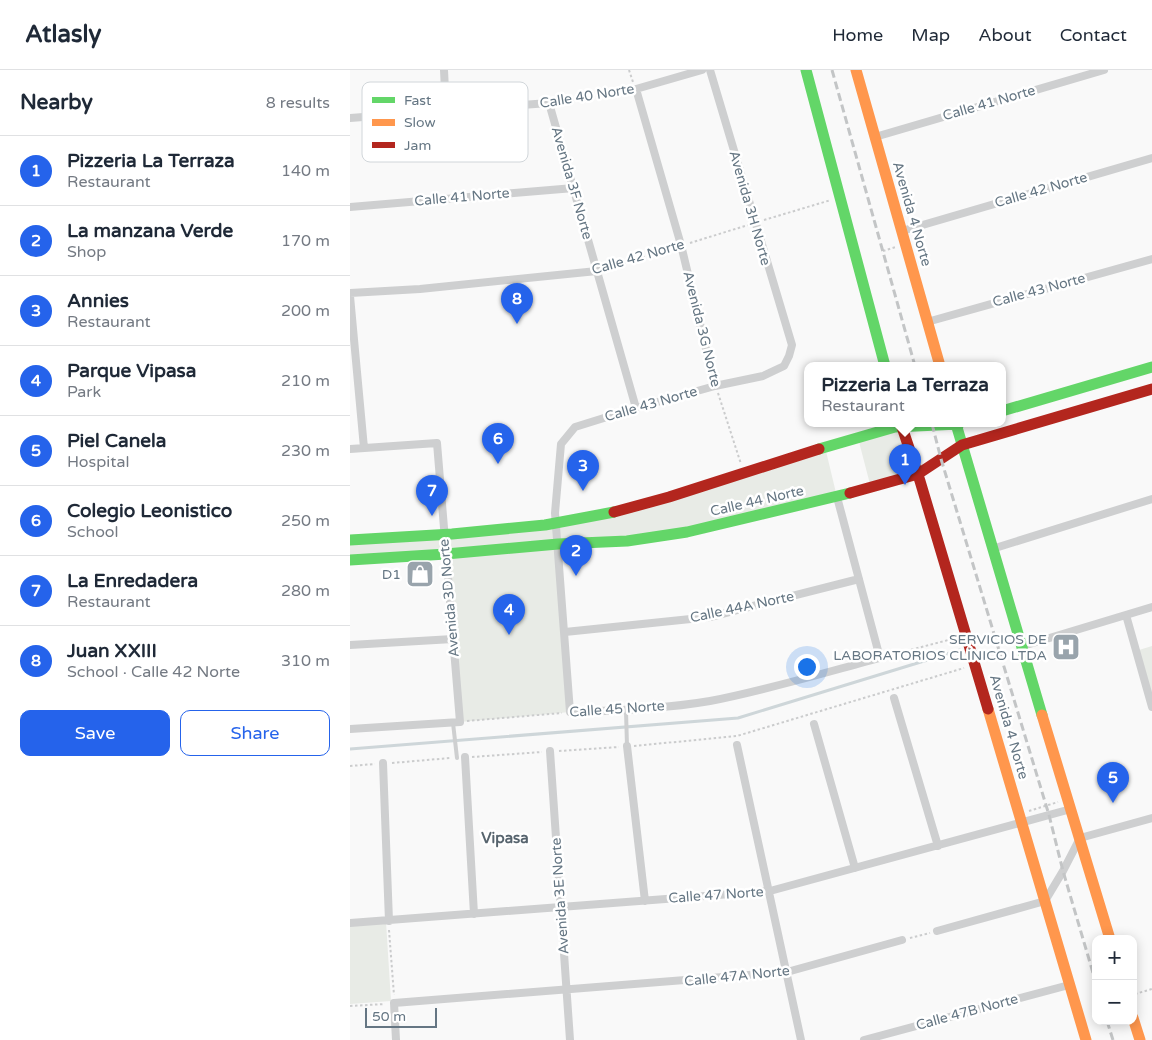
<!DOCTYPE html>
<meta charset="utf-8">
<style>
:root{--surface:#fff;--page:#f2f2f3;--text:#1f2937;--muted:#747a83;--line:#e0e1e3;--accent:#2563eb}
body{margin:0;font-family:"Varela Round",sans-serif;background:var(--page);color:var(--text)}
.controls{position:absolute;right:15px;bottom:15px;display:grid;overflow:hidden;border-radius:10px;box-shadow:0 2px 12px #0003}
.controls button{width:45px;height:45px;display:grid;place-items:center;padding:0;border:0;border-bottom:1px solid var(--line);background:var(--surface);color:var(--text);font:25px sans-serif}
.scale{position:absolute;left:15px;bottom:12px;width:72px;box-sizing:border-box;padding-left:5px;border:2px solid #657683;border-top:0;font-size:14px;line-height:18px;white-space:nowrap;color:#657683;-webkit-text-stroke:4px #fff;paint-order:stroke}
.you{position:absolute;left:456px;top:596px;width:18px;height:18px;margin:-12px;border:4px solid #fff;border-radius:50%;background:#1a73e8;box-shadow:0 0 0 8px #1a73e833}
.badge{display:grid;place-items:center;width:32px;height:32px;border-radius:50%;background:var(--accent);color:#fff;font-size:16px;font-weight:700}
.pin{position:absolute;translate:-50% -41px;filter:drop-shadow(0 1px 2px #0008)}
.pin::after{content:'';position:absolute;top:26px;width:18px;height:15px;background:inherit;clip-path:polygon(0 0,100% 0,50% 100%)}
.popup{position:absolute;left:454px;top:292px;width:202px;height:65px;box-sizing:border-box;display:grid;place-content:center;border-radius:10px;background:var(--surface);filter:drop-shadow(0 1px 4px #0005);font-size:16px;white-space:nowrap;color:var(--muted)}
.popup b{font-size:19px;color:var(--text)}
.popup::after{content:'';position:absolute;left:50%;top:100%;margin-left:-10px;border:10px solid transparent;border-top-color:var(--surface)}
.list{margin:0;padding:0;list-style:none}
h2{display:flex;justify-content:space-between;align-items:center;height:65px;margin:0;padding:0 20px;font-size:21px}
h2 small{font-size:16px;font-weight:400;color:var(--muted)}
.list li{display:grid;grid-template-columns:32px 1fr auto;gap:15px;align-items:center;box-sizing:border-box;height:70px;padding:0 20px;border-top:1px solid var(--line)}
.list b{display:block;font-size:19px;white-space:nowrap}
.list p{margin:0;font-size:16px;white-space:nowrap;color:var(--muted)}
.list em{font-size:16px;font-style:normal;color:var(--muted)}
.actions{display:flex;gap:10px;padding:15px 20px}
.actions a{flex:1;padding:11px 0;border:1px solid var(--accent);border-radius:10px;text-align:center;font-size:18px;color:var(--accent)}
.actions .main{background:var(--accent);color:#fff}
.map{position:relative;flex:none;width:802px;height:970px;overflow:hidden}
header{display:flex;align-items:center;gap:30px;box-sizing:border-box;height:70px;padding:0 25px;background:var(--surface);border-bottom:1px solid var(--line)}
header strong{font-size:24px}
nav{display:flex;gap:28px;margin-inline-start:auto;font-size:18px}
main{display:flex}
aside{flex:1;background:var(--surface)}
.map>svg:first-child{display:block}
</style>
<header>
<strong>Atlasly</strong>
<nav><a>Home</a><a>Map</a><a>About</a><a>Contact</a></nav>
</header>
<main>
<aside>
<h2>Nearby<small>8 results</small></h2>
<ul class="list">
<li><span class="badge">1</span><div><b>Pizzeria La Terraza</b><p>Restaurant</p></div><em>140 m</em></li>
<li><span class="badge">2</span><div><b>La manzana Verde</b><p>Shop</p></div><em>170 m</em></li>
<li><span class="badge">3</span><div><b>Annies</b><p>Restaurant</p></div><em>200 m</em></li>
<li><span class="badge">4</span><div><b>Parque Vipasa</b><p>Park</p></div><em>210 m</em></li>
<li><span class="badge">5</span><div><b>Piel Canela</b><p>Hospital</p></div><em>230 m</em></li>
<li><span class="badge">6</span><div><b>Colegio Leonistico</b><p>School</p></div><em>250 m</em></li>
<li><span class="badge">7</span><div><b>La Enredadera</b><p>Restaurant</p></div><em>280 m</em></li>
<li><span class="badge">8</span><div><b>Juan XXIII</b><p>School · Calle 42 Norte</p></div><em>310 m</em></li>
</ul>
<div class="actions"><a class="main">Save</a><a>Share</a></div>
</aside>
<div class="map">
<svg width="802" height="970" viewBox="0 0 802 970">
<rect width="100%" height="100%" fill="#f9f9f9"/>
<path fill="#e8ebe6" d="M552,357L568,404L521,418L508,368Z
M475,377L487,427L337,462L208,474L220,642L110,652L95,484L0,490V470L216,452Z
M802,576V625L789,580Z
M36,852L41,931L0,934V855Z"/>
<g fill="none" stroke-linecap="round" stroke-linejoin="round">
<path stroke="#ced6d9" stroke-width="3" d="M0,679L388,648L610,580"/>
<path stroke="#cbcccd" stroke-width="2" stroke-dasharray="2.5 2.5" stroke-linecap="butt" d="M279,0L283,12
M207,32L277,21
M414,150L481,130
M340,173L398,155
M533,181L546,177
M254,199L323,178
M368,323L391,394
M537,586L606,568
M117,651L212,643
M284,676L387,666L614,598
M209,681L269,677
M122,687L192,682
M42,693L100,688
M0,696L25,694
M679,741L708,732
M39,860L44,925
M560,868L580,863
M785,924L802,919
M0,936L35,934"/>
<path stroke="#cecfd0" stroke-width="4" d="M276,641L277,676
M103,653L107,688"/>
<path stroke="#cecfd0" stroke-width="8" d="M94,0L96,41
M352,0L286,19L331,175L365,316
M360,0L442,275L439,286L434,296L413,306L365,316L286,338L225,357L211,374L205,443L220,642C267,641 313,639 360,631C417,620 473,603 530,588L487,427
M0,48L199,33L286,338
M525,67L754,0
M0,137L224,118
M552,161L802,88
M0,223L70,219L247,201
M0,226L14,378
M577,252L802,189
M0,379L87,373L110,652L0,659
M642,479L802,429
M776,545L802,637
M215,562L360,547L509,509
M0,575L103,569
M673,576L802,537
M544,628L588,776
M464,654L505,798
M387,675L451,970
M277,676L295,831
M200,681L220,970
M115,687L124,844
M33,693L39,851
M0,853L420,821L721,739
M587,861L695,831L713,801L730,768L802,748
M46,970L44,933L437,902L552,870
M514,970L719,915"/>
<path stroke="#63d668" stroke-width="11" d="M456,0L535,296
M652,341L802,297
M606,354L692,645
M469,379L545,357L609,354
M0,470L102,464L195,455L264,442
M0,490L96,484L208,474L277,471L337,462L500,423"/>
<path stroke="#ff974d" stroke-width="11" d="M506,0L590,296
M638,639L736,970
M692,645L760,869
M783,948L790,970"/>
<path stroke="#b3261e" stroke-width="11" d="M551,354L570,411L638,639
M500,423L568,404L612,375L802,319
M264,442L319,427L469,379"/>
<path stroke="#c3c5c6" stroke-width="3" stroke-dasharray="8 4" stroke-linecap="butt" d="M482,0L565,296
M582,354L591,389L699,745L713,801L746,913
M757,951L763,970"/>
</g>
<defs>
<symbol id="shop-square" viewBox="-11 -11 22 22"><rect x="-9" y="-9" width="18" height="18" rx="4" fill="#99a4ac" stroke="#fff"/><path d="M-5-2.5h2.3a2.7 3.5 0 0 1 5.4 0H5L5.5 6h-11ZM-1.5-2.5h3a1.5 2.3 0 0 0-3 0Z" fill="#fff"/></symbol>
<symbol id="hospital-square" viewBox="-11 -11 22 22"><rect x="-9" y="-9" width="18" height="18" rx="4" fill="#99a4ac" stroke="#fff"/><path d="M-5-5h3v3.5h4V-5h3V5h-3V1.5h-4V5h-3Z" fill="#fff"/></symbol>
</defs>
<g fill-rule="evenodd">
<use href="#shop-square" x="54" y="488" width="32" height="32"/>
<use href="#hospital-square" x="700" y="561" width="32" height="32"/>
</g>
<g text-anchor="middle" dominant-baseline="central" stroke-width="5" stroke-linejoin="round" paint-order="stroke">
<g font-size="14" fill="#657683" stroke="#fff">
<text transform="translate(237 26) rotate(-9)">Calle 40 Norte</text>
<text transform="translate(639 33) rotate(-16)">Calle 41 Norte</text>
<text transform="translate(222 113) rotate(74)">Avenida 3F Norte</text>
<text transform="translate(691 120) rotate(-16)">Calle 42 Norte</text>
<text transform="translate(112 127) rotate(-5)">Calle 41 Norte</text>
<text transform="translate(400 138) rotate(74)">Avenida 3H Norte</text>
<text transform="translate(562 144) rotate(74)">Avenida 4 Norte</text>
<text transform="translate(288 187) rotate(-16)">Calle 42 Norte</text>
<text transform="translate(689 220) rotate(-15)">Calle 43 Norte</text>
<text transform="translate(352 259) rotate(76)">Avenida 3G Norte</text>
<text transform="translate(301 334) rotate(-16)">Calle 43 Norte</text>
<text transform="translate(407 431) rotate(-13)">Calle 44 Norte</text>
<text transform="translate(99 528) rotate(-95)">Avenida 3D Norte</text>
<text transform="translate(392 537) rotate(-12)">Calle 44A Norte</text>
<text transform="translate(267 639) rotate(-4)">Calle 45 Norte</text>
<text transform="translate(659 657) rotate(74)">Avenida 4 Norte</text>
<text transform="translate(366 825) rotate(-4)">Calle 47 Norte</text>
<text transform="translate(210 826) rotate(-94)">Avenida 3E Norte</text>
<text transform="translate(387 906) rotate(-6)">Calle 47A Norte</text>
<text transform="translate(617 942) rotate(-15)">Calle 47B Norte</text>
</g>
<g font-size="14" fill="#657683" stroke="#fff" text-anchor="end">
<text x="51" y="504">D1</text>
<text x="697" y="569">SERVICIOS DE<tspan x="697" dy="16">LABORATORIOS CLÍNICO LTDA</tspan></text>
</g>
<g font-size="15" font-weight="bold" fill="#57646e" stroke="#fff">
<text x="155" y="768">Vipasa</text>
</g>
</g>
<rect x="12" y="12" width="166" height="80" rx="8" fill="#fff" stroke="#d1d6da" stroke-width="1"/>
<rect x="22" y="27" width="23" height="6" fill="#63d668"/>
<rect x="22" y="49" width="23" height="7" fill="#ff974d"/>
<rect x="22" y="72" width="23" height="6" fill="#b3261e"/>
<g font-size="14" fill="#657683">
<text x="54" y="35">Fast</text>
<text x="54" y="57">Slow</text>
<text x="54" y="80">Jam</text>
</g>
</svg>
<div class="controls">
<button>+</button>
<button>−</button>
</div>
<div class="scale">50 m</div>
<div class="you"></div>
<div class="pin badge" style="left:555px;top:415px">1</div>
<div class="popup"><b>Pizzeria La Terraza</b>Restaurant</div>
<div class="pin badge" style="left:226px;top:506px">2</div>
<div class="pin badge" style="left:233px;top:421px">3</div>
<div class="pin badge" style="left:159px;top:565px">4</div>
<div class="pin badge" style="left:763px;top:733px">5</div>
<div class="pin badge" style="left:148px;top:394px">6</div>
<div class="pin badge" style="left:82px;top:446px">7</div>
<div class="pin badge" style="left:167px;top:254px">8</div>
</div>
</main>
